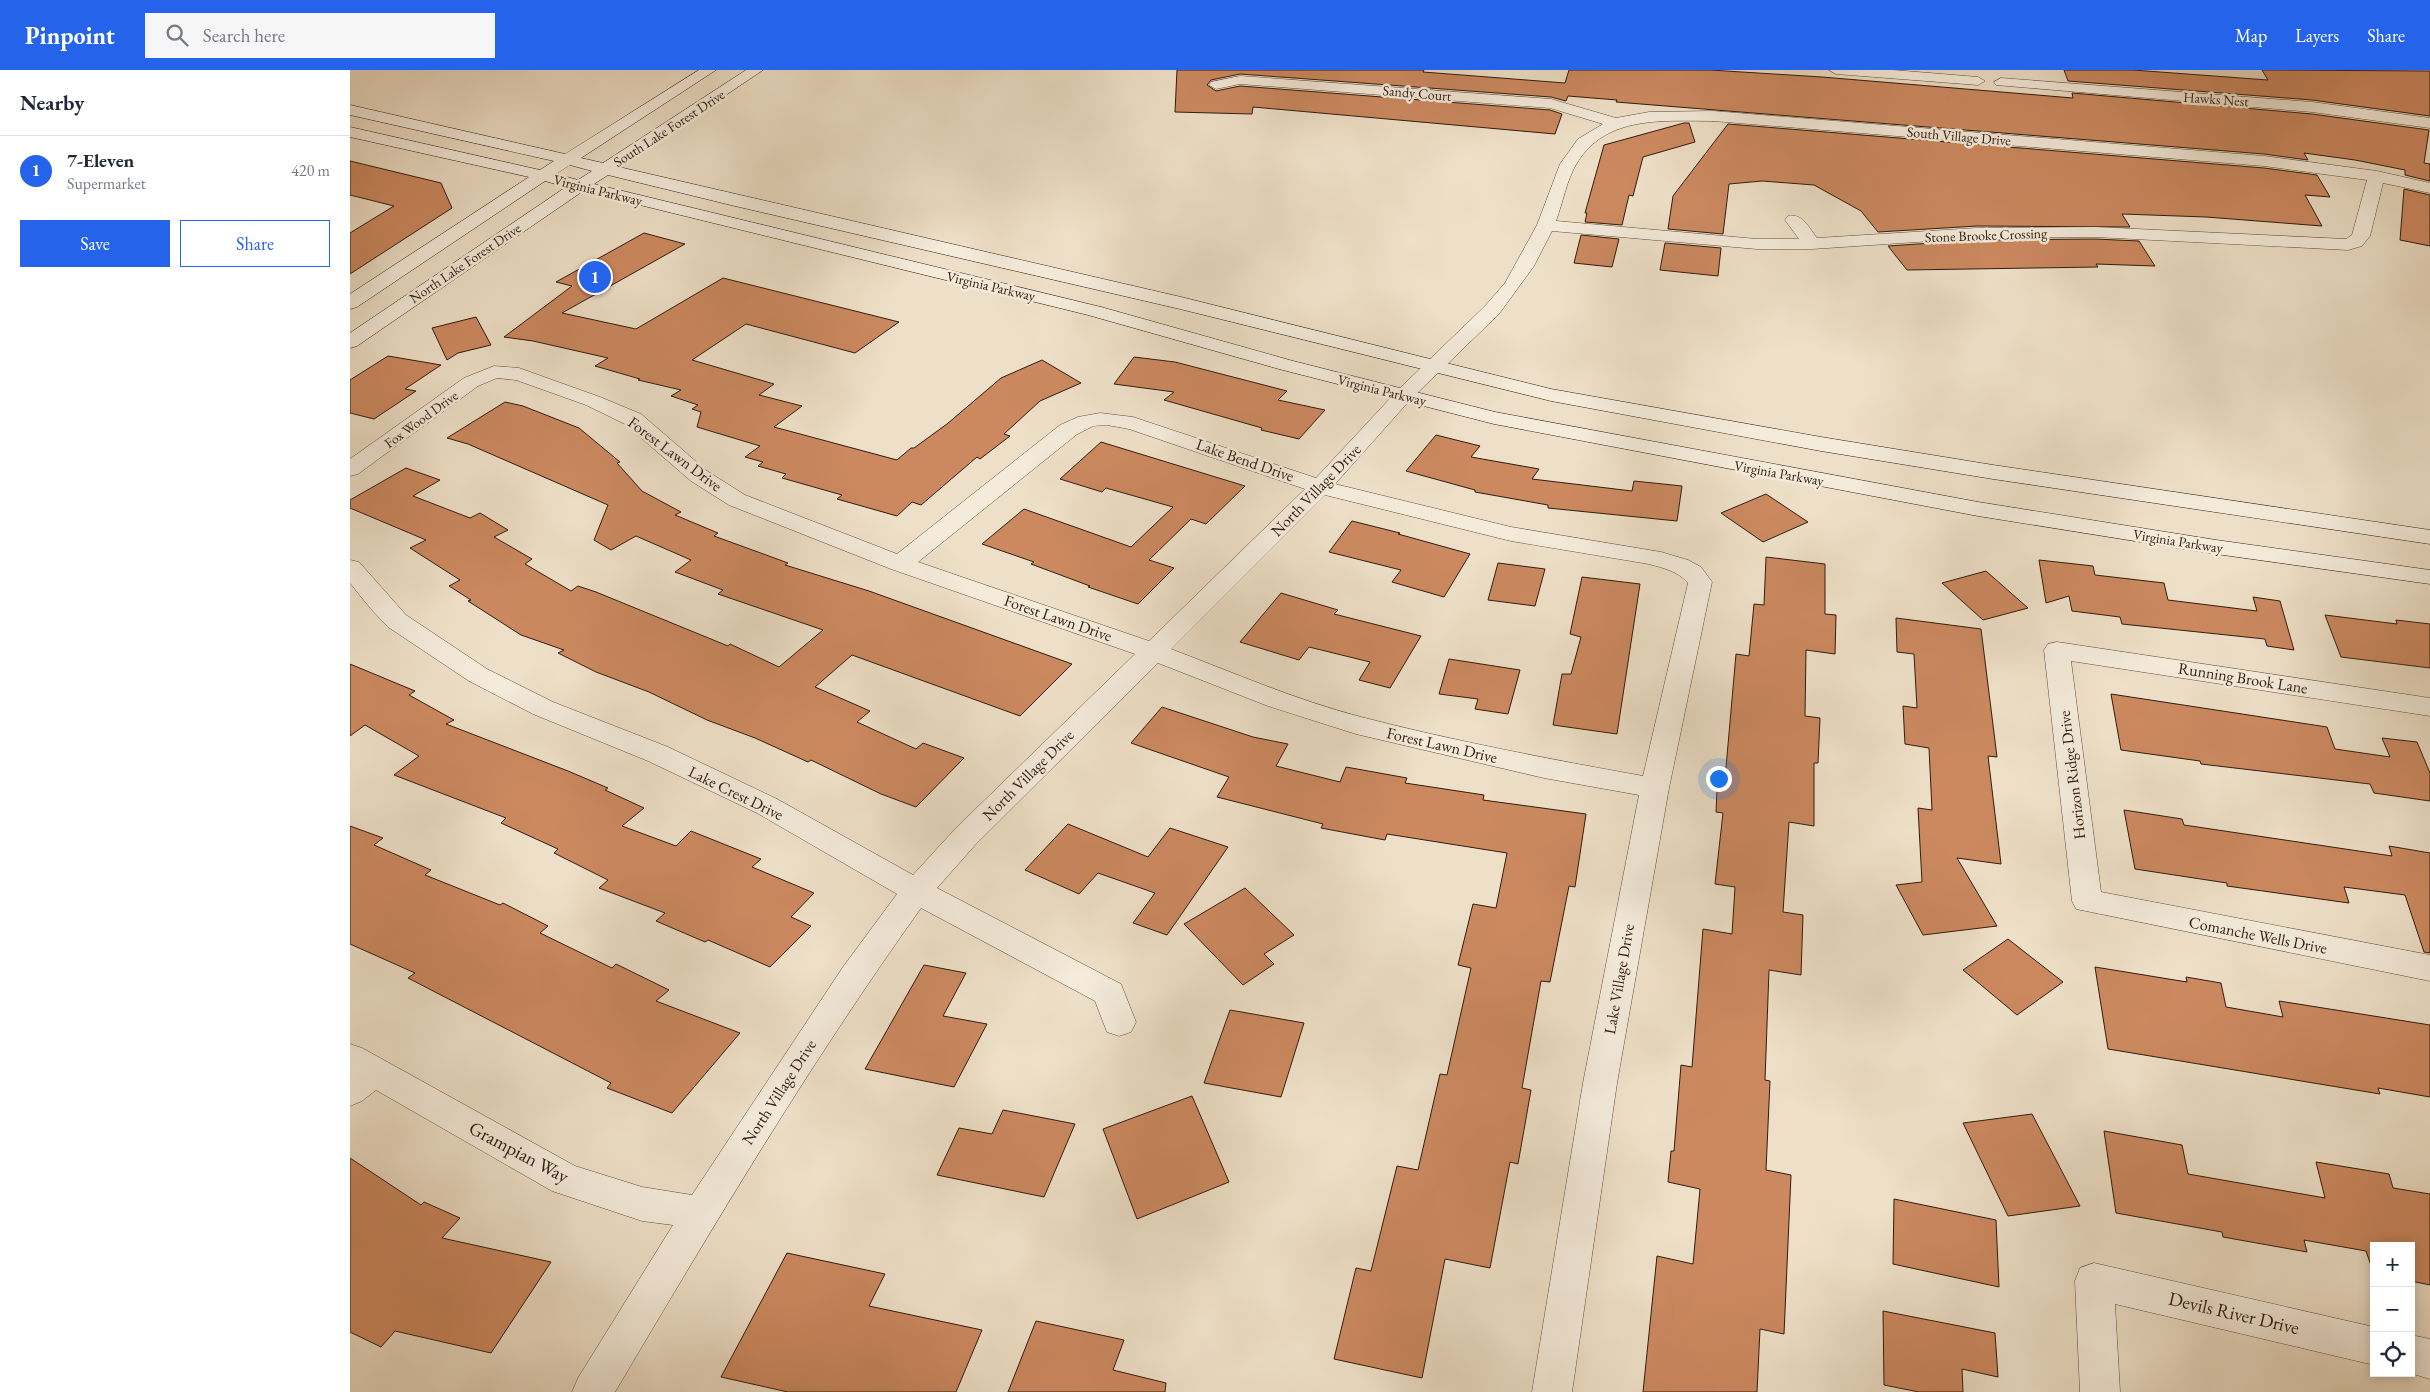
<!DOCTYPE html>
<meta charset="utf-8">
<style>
:root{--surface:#fff;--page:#f6f6f7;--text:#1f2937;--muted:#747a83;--line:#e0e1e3;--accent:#2563eb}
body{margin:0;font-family:"EB Garamond",serif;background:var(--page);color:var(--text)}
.controls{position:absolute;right:15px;bottom:15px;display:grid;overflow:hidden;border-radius:0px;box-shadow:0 2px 12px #0003}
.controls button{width:45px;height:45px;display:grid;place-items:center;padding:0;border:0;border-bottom:1px solid var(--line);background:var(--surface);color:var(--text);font:25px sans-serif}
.you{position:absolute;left:1368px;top:708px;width:18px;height:18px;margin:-12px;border:4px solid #fff;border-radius:50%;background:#1a73e8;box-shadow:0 0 0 8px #1a73e833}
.badge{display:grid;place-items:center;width:32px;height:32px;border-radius:50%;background:var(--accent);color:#fff;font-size:16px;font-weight:700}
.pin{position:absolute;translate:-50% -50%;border:2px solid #fff;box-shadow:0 1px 5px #0006}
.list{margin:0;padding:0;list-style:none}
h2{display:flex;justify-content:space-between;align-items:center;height:65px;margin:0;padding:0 20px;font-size:21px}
h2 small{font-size:16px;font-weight:400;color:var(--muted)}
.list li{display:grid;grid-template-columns:32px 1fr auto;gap:15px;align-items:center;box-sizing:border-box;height:70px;padding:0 20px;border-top:1px solid var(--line)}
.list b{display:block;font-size:19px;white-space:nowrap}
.list p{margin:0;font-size:16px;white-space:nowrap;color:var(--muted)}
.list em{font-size:16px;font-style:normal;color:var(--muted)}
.actions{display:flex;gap:10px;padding:15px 20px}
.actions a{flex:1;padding:11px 0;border:1px solid var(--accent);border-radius:0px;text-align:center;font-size:18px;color:var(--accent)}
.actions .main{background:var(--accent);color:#fff}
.icon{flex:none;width:28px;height:28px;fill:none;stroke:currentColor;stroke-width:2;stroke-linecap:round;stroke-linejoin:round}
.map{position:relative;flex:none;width:2080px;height:1322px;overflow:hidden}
header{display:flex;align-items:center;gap:30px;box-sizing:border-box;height:70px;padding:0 25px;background:var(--accent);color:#fff}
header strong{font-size:24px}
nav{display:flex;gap:28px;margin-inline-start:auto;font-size:18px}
.search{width:350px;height:45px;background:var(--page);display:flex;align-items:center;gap:12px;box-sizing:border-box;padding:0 18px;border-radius:0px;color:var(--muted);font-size:19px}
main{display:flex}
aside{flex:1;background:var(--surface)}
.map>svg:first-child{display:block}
</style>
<header>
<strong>Pinpoint</strong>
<div class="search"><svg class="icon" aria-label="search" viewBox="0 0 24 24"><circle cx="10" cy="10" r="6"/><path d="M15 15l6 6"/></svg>Search here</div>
<nav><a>Map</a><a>Layers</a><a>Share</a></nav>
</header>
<main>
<aside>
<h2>Nearby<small></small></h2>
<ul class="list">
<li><span class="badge">1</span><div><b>7-Eleven</b><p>Supermarket</p></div><em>420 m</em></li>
</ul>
<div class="actions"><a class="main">Save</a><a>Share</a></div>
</aside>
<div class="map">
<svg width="2080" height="1322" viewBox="0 0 2080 1322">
<rect width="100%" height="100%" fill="#eee0c8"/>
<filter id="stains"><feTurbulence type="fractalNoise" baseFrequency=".004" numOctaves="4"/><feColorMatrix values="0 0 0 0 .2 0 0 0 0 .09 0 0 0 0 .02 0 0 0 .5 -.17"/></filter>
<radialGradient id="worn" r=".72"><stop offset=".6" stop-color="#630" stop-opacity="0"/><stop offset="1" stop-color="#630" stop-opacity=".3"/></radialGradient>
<path fill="#cc8960" stroke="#301b0e" d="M827,0H1074L1073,2L1215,13L1219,0H1360L1472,7L1723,28L1722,23L1962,44L2079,60L2074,93L2080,94V111L2055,105V100L2005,90L1954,83L1958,90L1914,84L1266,32L1267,30L1218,26L1216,31L1201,27L890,4L861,10L857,15L866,21L890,16L1200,40L1212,44L1205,64L903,37L902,44L825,42Z
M1714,0H1783L1918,10L1912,0L2080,1V46L1962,30L1718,11Z
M1334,53H1339L1345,72L1293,87L1283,126L1279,125L1272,155L1235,152L1237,143H1235L1254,75Z
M1378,54L1914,98L1967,105L1980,127L1955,125L1972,156L1856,147L1772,144L1780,157L1627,156L1528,162L1511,141L1464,115L1412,111L1379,114L1373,164L1318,159L1323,126Z
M0,91L91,113L102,138L0,204V163L44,136L0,125Z
M2054,119L2080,125V176L2050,170Z
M294,163L335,174L212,243L286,259L373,208L549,252L505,283L396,254L342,290L424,314L409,325L452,336L424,357L547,390L561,378H564L597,354L651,308L692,290L731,313L690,331L654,364L660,366L630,389L627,387L571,435L562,432L547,446L487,429L492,425L432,408L436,404L408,396L413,392L395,387L410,376L347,357L351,342L342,339L348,335L321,326L331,320L288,310L290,309L245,296L258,288L183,271L154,267L222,216L206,212Z
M1231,165L1269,169L1262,197L1224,193Z
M1745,169L1789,171L1805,196L1746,194L1748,197L1557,200L1538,176L1627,170Z
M1315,173L1371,178L1368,206L1310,200Z
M126,247L141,275L108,283L97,290L82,258Z
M38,286L91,295L55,319L66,321L24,349L0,343V310Z
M784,287L825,292L937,321L928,330L975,340L949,369L911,360L912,358L814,330L824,322L764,314Z
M155,332L173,336L229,358L270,392L267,393L292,421L331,442L325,445L368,463L364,466L438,493L435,495L519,521L722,594L670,646L502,585L465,617L520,641L507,652L566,679L573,673L614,688L566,737L531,724L461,690L458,692L405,668L357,650L299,622L246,602L208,583L214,580L171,565L118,531L121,530L99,516L110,510L60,478L76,470L0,438V430L56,398L90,410L63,426L120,448L130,443L158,460L144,467L182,489L175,494L221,521L228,516L246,522L378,576L380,574L429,597L473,560L368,524L373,520L325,502L341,490L286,466L261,480L244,470L258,435L118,374L97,368Z
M1086,365L1130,376L1121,387L1189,399L1182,409L1282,421L1284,411L1332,416L1327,451L1198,438V435L1125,422V420L1056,401Z
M751,372L895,416L856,454L841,449L799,490L824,498L788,534L738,517L740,516L681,494L684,492L632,474L674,439L781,477L823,437L756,418L752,422L710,409Z
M1416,424L1458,452L1413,472L1371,443Z
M1002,451L1050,463L1048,464L1120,484L1094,527L1042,512L1051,500L979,482Z
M1416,487L1475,494V544L1486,545L1485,584L1456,580L1455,646L1470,648L1468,693H1464V756L1439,752L1433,842L1453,845L1451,905L1419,900L1415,1010L1420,1011L1416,1100L1441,1105L1434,1264L1410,1259L1407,1322H1293L1307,1186L1343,1194L1350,1119L1318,1112L1321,1081H1324L1331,995L1342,997L1353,859L1382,864L1385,817L1365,814L1373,743L1366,742L1367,719L1374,720L1386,584L1399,586L1404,534L1414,535Z
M1689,490L1743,496L1745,505L1814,513L1818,530L1907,541L1903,527L1930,531L1944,580L1917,576L1915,569L1772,554L1770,547L1722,541L1719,526L1696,533Z
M1148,493L1195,499L1185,536L1138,530Z
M1636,501L1678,538L1633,550L1592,513Z
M1232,507L1290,514L1267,664L1203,655L1212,604H1221L1231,567L1220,564Z
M931,523L988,540L984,544L1071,566L1040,618L1009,610L1020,592L959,577L949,590L890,572Z
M1975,545L2047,554L2046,550L2080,554V598L1991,587Z
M1546,548L1631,559L1647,687L1638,686L1651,794L1607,788L1647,856L1573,865L1546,815L1572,812L1568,738L1582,740L1579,678L1555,674L1553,636L1567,638L1564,584L1547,582Z
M1099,589L1170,600L1158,644L1125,639L1128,629L1089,624Z
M0,594L65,621L59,625L104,650L96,654L218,701L258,718L255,720L294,738L272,756L326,776L341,761L411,789L402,797L464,823L441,847L461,856L420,897L358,870L355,872L306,851L315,843L249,818L258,810L204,783L208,779L151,753L156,748L44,705L69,686L15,655L0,666Z
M1761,624L1977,657L1985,679L2040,687L2032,668L2067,672L2080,703V731L2024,723L2020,714L1851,694L1850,691L1771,680Z
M812,637L903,667L938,674L926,696L990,712L996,697L1057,708L1055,713L1134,725L1133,730L1236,744L1225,817L1219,816L1200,912L1191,911L1172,1018L1181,1020L1168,1094L1160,1092L1140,1198L1095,1189L1072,1308L984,1289L1006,1198L1021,1201L1047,1096L1068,1100L1090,1004L1097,1005L1121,898L1108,895L1123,834L1146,838L1157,783L1037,764L1035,770L971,758L973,754L867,727L879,707L781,673Z
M1774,740L1832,749L1834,755L2042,786L2039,776L2080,783V883L2074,882L2055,825L1994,817L1999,833L1877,816V813L1785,799Z
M718,754L798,787L820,758L878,777L817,865L783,853L805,823L748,803L729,824L675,800Z
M0,756L33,768L24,775L81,800L75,805L150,835L153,833L198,856L190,863L262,898L266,894L319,920L306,931L390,963L322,1043L257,1018L261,1013L58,908L65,903L0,874Z
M895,818L944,865L914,884L924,894L893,915L834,854Z
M1658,869L1713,912L1667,945L1613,900Z
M574,895L616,903L593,946L637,954L604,1017L515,999Z
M1745,897L1837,912L1836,907L1871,913L1876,937L1933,947L1929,931L2080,955V1027L2028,1018L2030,1024L1758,979Z
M880,940L954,953L931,1027L854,1013Z
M842,1026L879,1112L787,1149L753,1059Z
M653,1040L725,1054L694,1127L587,1105L609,1058L642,1064Z
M1682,1044L1730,1136L1658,1146L1613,1053Z
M1754,1061L1832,1075L1838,1104L1975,1128L1966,1092L2039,1104L2043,1118L2080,1124V1215L2061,1211V1176H2024V1204L2016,1181L1954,1170L1957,1182L1873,1167L1872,1162L1766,1143Z
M0,1088L71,1135L74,1132L110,1148L92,1168L201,1192L141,1283L45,1261L31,1277L0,1262Z
M1544,1129L1646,1150L1649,1217L1543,1194Z
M437,1183L535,1204L519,1236L632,1260L606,1322H438L371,1307Z
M1533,1241L1645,1263L1648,1307L1612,1299L1613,1322H1569L1534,1315Z
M686,1251L774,1270L763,1300L816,1313L815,1322H658Z"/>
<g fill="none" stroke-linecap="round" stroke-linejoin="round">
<defs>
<path id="street" d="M1479,0H1543L1628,7L1635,11L1628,15L1486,4Z
M890,6L1201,29L1266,48L1299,42L1363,41L1914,86L2027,101L2080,113V123L2033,113L2020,166L2012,176L1998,180L1745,167L1627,168L1462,179H1407L1202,161L1184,196L1149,244L1060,330L985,414L1161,457L1311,482L1338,490L1351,497L1362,512L1319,718L1267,1013L1222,1322H1182L1233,1013L1289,725L1194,708L1006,664L918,636L808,593L626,774L587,818L771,914L786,952L781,962L769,966L757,962L745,931L571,838C460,993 362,1158 265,1322H222L228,1308L323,1155L292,1151L202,1121L26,1020L12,1031L0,1036V974L12,978L225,1096L292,1117L342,1125L493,897L547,824L407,743L298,691L183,644L119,611L38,557L21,539L0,513V490L9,492L56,545L137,599L203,632L318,677L427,729L563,805L606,758L785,584L541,499L379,435L341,411L275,354L236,335L166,310L147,308L128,316L8,404L0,406V389L114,308L144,296L169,298L250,327L291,344L357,401L395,425L547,484L710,355L728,347L750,343L783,347L966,408L1046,322L1135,236L1155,213L1187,155L1210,94L1228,69L1253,54L1200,38L890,14L866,19L859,15L861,12ZM1363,51L1914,96L2017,110L2002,165L1996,169L1745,157L1627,158L1467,168C1459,158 1453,143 1438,146L1435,150L1449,169H1407L1206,151C1213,132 1217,109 1227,93C1256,45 1314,51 1363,51ZM757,355L779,359L955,419L799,571L568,492L726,365L743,356ZM975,425L1161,471L1299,494C1313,498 1328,501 1338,513L1293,706C1199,689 1104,671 1011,647C946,630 884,603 821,579Z
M1651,8L1962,32L2080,48V58L1962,42L1646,15L1644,12Z
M1707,572L2080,628V646L1721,591L1751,822L2080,885V911L1726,839L1722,831L1694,580L1698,574Z
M1744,1193L2024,1257V1295L1765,1234L1770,1322H1730L1725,1211L1730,1198Z
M2061,1265L2080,1269V1309L2060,1303Z"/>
<path id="secondary" d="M349,0H366L231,88L253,93L396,0H413L269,97L831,227L1201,319L1471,367L1643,395L2080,460V474L1643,409L1471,381L1201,331L830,239L385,136L258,105L244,114L751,237L943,291L1145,342L1628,432L1866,470L2080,500V514L1866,484L1628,446L1144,354L929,299L738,245L233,121L7,276L0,278V263L216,117L195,111L7,237L0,239V224L179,107L0,67V57L190,100L204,91L0,45V35L215,84ZM220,95L242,101L228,110L206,104Z"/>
</defs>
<use href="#street" stroke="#604c3c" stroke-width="1"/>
<use href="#secondary" stroke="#301b0e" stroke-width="1"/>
<use href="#street" fill="#f4ebdb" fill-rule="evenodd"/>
<use href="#secondary" fill="#f4ebdb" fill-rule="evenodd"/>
</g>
<g text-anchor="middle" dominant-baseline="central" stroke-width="5" stroke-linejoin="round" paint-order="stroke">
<g font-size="14" fill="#301b0e" stroke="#f4ebdb">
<text transform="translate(1067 23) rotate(5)">Sandy Court</text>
<text transform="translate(1866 29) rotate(4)">Hawks Nest</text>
<text transform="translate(319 58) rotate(-33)">South Lake Forest Drive</text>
<text transform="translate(1609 66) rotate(5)">South Village Drive</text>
<text transform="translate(248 120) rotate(14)">Virginia Parkway</text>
<text transform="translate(1636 165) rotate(-2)">Stone Brooke Crossing</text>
<text transform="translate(115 193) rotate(-34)">North Lake Forest Drive</text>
<text transform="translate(641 216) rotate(13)">Virginia Parkway</text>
<text transform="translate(1032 320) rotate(14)">Virginia Parkway</text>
<text transform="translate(71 349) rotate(-36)">Fox Wood Drive</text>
<text transform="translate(1429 403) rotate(10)">Virginia Parkway</text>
<text transform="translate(1828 471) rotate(9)">Virginia Parkway</text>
</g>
<g font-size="16" fill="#301b0e" stroke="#f4ebdb">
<text transform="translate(325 384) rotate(37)">Forest Lawn Drive</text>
<text transform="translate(895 390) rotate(19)">Lake Bend Drive</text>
<text transform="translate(966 420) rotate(-46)">North Village Drive</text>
<text transform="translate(708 548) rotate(19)">Forest Lawn Drive</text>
<text transform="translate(1893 608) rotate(9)">Running Brook Lane</text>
<text transform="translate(1092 675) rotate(13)">Forest Lawn Drive</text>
<text transform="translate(678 705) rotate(-45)">North Village Drive</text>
<text transform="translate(1722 705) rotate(-97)">Horizon Ridge Drive</text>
<text transform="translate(386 723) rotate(26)">Lake Crest Drive</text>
<text transform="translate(1908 865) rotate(11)">Comanche Wells Drive</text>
<text transform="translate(1269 909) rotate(-80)">Lake Village Drive</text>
<text transform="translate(429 1022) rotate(-57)">North Village Drive</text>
</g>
<g font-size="19" fill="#301b0e" stroke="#f4ebdb">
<text transform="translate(169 1082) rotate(28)">Grampian Way</text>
<text transform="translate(1884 1243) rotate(13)">Devils River Drive</text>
</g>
</g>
<rect width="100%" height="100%" filter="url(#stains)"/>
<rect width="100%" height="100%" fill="url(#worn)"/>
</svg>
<div class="controls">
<button>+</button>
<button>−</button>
<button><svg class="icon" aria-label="locate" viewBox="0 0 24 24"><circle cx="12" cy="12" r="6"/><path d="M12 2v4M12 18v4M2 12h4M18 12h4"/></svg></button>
</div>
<div class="you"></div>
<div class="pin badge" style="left:245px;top:207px">1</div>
</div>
</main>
